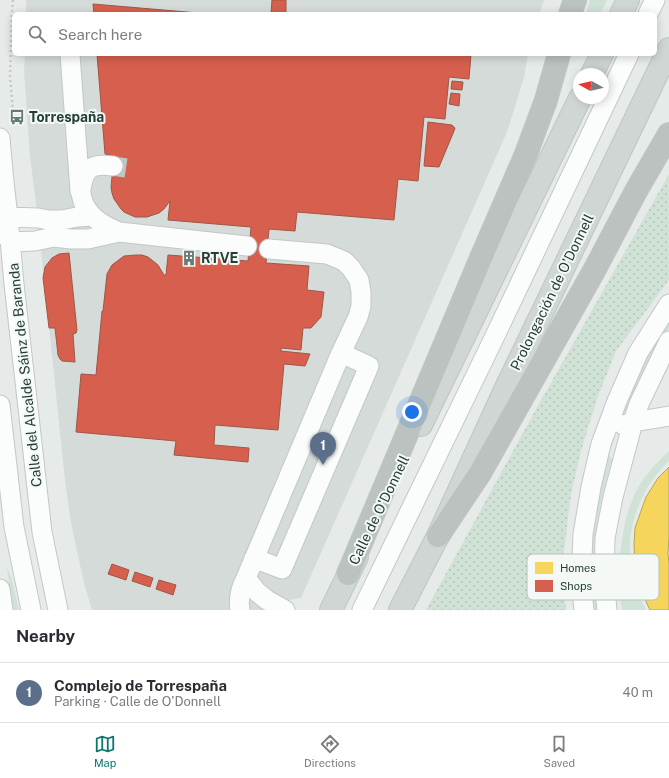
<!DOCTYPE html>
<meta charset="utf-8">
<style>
:root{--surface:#fff;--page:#f2f2f3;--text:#2b2b33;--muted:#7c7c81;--line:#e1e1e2;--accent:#0f766e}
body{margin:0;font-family:"Public Sans",sans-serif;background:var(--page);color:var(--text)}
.compass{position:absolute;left:573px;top:68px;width:36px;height:36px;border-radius:50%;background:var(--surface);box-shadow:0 2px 10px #0003;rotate:278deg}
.you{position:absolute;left:412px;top:412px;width:14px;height:14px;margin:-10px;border:3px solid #fff;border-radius:50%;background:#1a73e8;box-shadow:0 0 0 6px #1a73e833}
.badge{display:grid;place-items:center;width:26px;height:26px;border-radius:50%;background:var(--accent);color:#fff;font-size:13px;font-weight:700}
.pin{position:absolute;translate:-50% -33px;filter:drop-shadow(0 1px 2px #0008)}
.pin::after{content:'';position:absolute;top:21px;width:14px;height:12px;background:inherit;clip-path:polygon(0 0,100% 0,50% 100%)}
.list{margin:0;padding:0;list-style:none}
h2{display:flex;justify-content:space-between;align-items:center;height:52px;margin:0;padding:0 16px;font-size:17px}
h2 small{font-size:13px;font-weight:400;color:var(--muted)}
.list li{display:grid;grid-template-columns:26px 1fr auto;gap:12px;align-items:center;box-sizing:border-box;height:60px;padding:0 16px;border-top:1px solid var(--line)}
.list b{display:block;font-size:15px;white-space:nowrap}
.list p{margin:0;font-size:13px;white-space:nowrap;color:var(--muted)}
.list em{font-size:13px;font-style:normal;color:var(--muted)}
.icon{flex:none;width:22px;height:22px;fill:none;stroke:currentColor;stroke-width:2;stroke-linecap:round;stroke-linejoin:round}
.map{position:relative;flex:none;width:669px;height:610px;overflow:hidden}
.search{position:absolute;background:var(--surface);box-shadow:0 2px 10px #0003;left:12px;right:12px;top:12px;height:44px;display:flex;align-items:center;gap:10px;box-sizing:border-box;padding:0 14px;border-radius:6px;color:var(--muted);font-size:15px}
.sheet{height:112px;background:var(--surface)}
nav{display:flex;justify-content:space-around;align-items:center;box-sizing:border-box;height:56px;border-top:1px solid var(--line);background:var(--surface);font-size:11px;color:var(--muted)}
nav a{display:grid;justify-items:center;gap:2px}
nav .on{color:var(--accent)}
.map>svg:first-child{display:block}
</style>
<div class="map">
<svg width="669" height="610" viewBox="0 0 669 610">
<defs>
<pattern id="park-dots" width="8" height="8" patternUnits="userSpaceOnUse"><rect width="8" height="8" fill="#d0e2d5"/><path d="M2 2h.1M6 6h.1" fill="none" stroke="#b2c3b7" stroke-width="1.8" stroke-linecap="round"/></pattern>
</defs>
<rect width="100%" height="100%" fill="#e6eae8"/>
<path fill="#d4dbd8" d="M26,0H544L539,14H26Z
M25,54H528L524,77L508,129L500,148L301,598L282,601L278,610H92L84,583L71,523L65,480L37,211L30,156L24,70Z"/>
<path fill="#d0e2d5" d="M590,0H607L600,14H586Z
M669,317V328L651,359L626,413L625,414L622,413L647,356Z
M669,451V461C636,492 621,541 635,585C638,593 642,602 646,610H622C616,571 620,514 642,481C650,470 659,460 669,451Z
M609,456L612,458V460C603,491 595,522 594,554C594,573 596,591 598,610H592L589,581L591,531L607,458Z
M7,567L12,580L19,610H12Z"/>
<path fill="url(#park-dots)" d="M669,174V280L616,351L597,399L582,447L571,494L564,551L563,582L566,610H426L530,420Z"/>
<path fill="#f6d55c" stroke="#b7a750" d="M669,467V537L668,553L669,564V610H650L642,593L636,576L635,567L634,545L635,528L642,508L646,497L658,478Z"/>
<path fill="#d6604d" stroke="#a15646" d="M272,0H286V14H271Z
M93,4L210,14H94Z
M97,54H471L469,79L449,77L445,119L424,117L418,181L398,179L394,220L297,212L295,231L269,229L266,263L309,266L307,290L324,292L321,317L311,328H303L301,350L281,348V351L310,354L305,366L284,364L278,430L215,425L214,445L249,448L248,462L174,455L176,441L76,432L81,374L96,375L102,311H103L107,274L112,265L124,256L136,255H142L148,257L158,265L164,275H166L168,255L248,261L251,227L168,220L170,201L164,209L159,213L147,217H135L124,212L121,209L114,199L112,193L111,187L114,156L105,154Z
M452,81L463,82L462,90L451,89Z
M451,93L460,94L459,106L449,104Z
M428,122L452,125L455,128L454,131L439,167L424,166Z
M69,253L77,330L76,333L73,334L75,362L62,361L60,359L58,355L55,328H49L43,278L45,267L52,258L59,254Z
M112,564L129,570L126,580L108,574Z
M135,572L153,578L150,587L132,581Z
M159,580L176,585L173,595L156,589Z"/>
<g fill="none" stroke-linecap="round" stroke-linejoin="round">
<path stroke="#bfc7c4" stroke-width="19" stroke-dasharray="19 10" stroke-linecap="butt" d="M113,166L126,168"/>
<defs>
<path id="minor" d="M648,14L655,0
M70,54L80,191C82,195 82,200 84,204C91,219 105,226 119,232L247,246
M0,138L4,182L8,217L14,284L42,532L58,610
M81,190C84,168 91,163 113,166
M8,217L38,218L48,220H62L77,217L92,216
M3,232L11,242L35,241L54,237L71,239H88L119,232
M0,405L14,527L31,610
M623,425L633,422L669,416
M254,558L282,569L369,366L341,353
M246,578L257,592L267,600L285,610
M0,589L3,610
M240,610C238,598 240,589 246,578L341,353L358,317L361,306V292L359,280L351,268L344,261L327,254L269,249
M362,610L494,338L629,54
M584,610L581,581L583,534L591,487L601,444L617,401L638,353L669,304
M607,610L604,579L605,538L613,497L633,422L639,404L669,341"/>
<path id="major" d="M621,14L628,0
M592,74L602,54
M421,425L580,98
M331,610L357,557
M400,610L438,536L504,392L669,49"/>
<path id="highway" d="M570,14L575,0
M438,536L480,473L595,269L636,191L669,134
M348,574L481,258L526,154L546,100L559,54"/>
</defs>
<use href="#minor" stroke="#c3c7c5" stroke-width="21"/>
<use href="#major" stroke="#bec6c3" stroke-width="24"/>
<use href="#highway" stroke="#bec6c3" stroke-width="24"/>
<path stroke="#c2cac6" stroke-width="2.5" stroke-dasharray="2 3" stroke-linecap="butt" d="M13,0L12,12L10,76L14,124"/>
<use href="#minor" stroke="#fbfcfc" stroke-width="19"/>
<use href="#major" stroke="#cfd6d4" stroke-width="22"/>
<use href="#highway" stroke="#bcc2c0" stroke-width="22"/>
</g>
<defs>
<symbol id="bus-bare" viewBox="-9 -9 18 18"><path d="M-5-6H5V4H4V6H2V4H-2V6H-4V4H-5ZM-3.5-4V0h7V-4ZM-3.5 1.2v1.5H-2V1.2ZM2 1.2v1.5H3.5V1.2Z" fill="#687a74" stroke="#f4f9f6" stroke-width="2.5" paint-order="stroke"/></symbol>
<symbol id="building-bare" viewBox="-9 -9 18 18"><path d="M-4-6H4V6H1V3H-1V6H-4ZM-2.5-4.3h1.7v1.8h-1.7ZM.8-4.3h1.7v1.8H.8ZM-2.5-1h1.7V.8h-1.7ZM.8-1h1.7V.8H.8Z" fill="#687a74" stroke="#f4f9f6" stroke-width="2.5" paint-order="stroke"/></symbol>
</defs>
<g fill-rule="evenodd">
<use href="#bus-bare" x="6" y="106" width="22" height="22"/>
<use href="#building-bare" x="178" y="247" width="22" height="22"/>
</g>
<g text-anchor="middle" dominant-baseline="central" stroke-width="4" stroke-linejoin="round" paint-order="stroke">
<g font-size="14" font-weight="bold" fill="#243d35" stroke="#f4f9f6" text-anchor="start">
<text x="29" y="117">Torrespaña</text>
<text x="201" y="258">RTVE</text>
</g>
<g font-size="14" fill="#243d35" stroke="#f4f9f6">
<text transform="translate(552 292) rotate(-64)">Prolongación de O'Donnell</text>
<text transform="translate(25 375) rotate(-96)">Calle del Alcalde Sáinz de Baranda</text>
<text transform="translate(379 510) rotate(-64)">Calle de O'Donnell</text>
</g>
</g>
<rect x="527" y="554" width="132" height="46" rx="6" fill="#f4f9f6" stroke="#b6c1bc" stroke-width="1"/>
<rect x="535" y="562" width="18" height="12" fill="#f6d55c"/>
<rect x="535" y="580" width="18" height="12" fill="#d6604d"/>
<g font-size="11" fill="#243d35">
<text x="560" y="572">Homes</text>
<text x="560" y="590">Shops</text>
</g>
</svg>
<svg class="compass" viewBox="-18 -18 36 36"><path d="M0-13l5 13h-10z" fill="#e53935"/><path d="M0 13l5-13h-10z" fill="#7c7c81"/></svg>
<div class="you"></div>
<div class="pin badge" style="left:323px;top:465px;background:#5c6f8a">1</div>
<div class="search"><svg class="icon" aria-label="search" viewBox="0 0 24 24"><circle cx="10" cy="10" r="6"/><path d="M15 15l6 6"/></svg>Search here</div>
</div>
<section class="sheet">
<h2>Nearby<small></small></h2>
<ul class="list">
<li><span class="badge" style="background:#5c6f8a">1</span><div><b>Complejo de Torrespaña</b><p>Parking · Calle de O'Donnell</p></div><em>40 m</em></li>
</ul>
</section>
<nav>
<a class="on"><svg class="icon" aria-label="map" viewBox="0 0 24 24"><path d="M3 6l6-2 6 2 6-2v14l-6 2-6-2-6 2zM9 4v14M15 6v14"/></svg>Map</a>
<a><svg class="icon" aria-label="directions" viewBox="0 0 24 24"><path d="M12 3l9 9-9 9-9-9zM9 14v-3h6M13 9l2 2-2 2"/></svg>Directions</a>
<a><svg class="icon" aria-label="saved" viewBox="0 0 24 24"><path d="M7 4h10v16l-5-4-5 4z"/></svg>Saved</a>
</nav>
